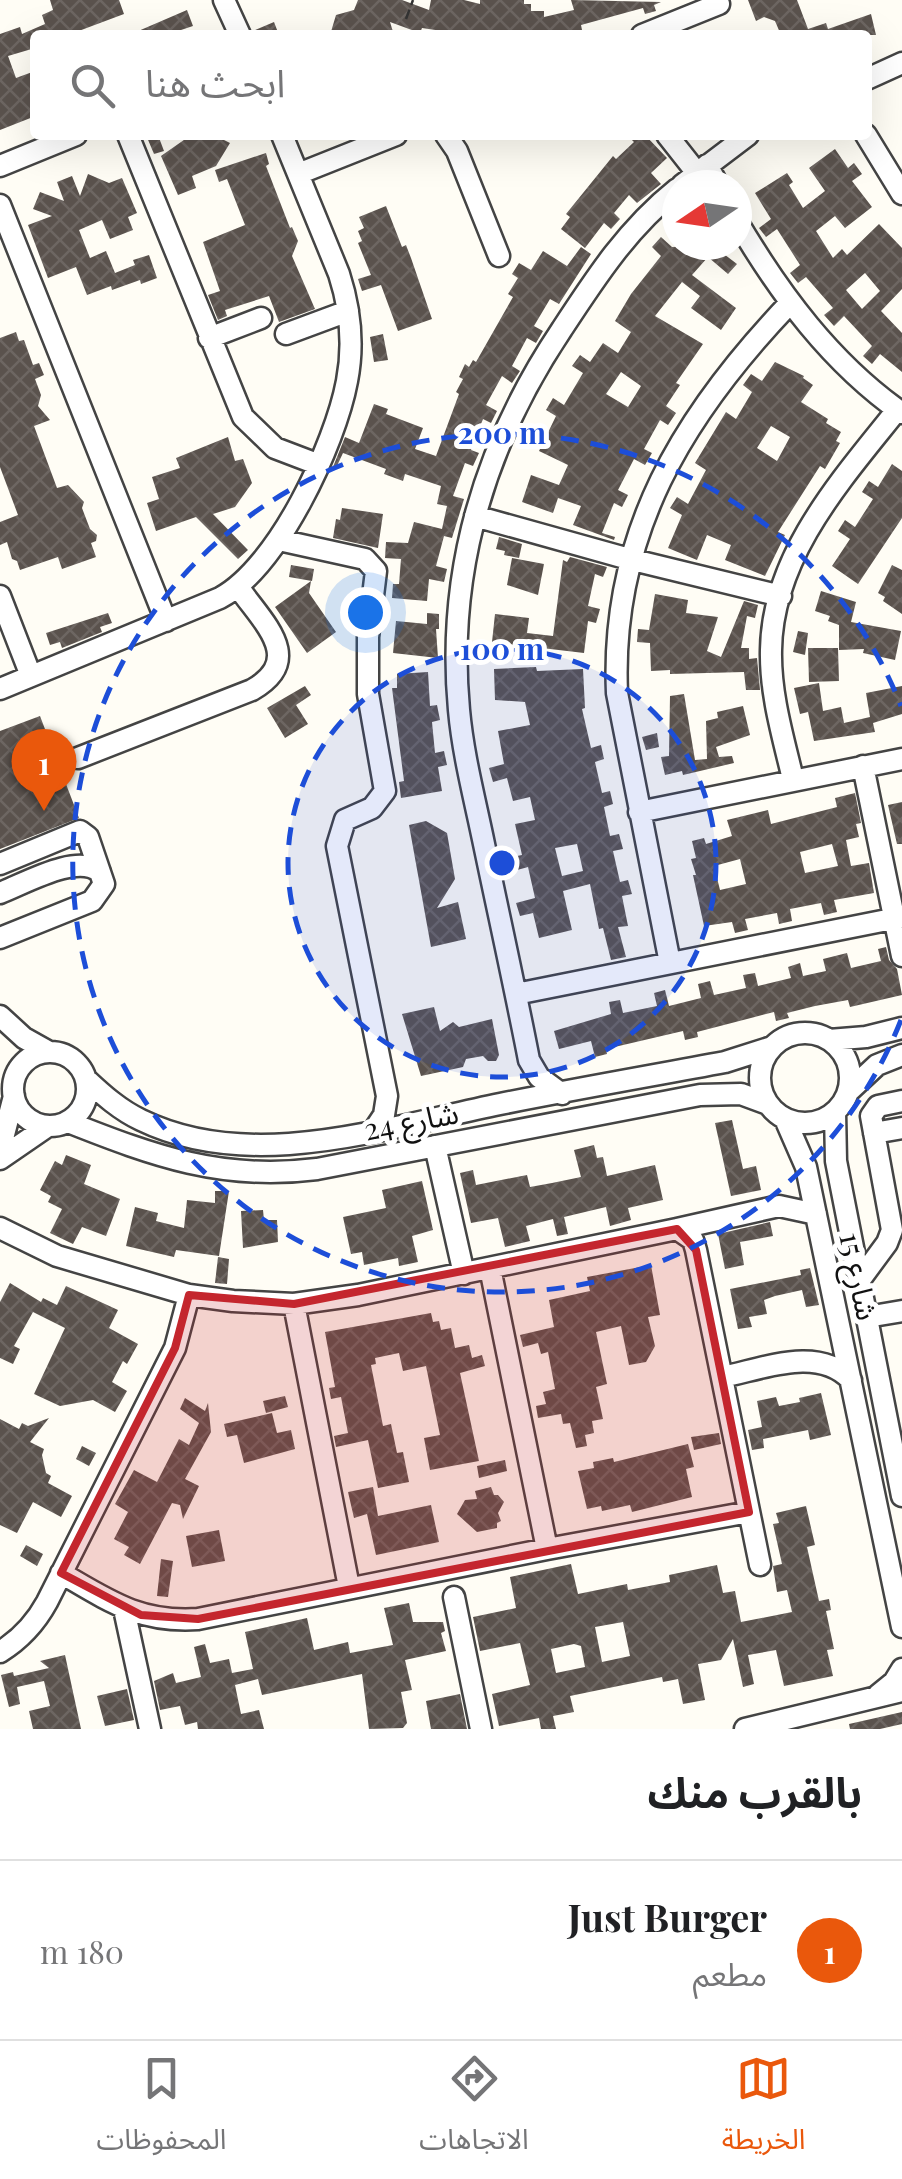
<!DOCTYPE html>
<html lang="ar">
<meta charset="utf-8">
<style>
:root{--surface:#fff;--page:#f6f6f6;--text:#202124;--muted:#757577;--line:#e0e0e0;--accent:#ea580c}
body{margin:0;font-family:"Playfair Display","Noto Sans Arabic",serif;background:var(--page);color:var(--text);direction:rtl}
.compass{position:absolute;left:662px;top:170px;width:90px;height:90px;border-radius:50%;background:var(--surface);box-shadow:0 10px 40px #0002;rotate:257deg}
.you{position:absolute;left:365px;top:612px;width:35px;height:35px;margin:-25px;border:8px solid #fff;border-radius:50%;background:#1a73e8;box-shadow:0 0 0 15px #1a73e833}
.badge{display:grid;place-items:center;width:65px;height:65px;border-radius:50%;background:var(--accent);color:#fff;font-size:32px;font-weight:700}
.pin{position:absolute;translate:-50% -82px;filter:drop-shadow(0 2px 5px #0008)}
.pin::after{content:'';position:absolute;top:52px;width:35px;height:30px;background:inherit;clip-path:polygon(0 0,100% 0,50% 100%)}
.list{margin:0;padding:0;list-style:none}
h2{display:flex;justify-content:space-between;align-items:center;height:130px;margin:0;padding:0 40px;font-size:42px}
h2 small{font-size:32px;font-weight:400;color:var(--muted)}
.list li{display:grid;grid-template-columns:65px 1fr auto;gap:30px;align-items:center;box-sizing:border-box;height:180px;padding:0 40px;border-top:2px solid var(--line)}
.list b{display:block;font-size:38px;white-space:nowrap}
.list p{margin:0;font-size:32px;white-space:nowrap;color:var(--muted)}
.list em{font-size:32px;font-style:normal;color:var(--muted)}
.icon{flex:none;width:55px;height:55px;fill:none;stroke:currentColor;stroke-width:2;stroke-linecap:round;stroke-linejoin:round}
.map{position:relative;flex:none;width:902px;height:1729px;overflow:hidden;direction:ltr}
.search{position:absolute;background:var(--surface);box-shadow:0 10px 40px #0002;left:30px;right:30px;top:30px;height:110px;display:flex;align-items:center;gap:25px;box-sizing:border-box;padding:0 35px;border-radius:10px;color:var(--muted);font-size:38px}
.sheet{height:310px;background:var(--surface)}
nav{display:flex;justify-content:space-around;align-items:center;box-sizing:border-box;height:140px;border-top:2px solid var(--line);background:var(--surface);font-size:28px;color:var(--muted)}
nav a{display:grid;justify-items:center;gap:5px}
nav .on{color:var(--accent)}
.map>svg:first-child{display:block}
</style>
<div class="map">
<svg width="902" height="1729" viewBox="0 0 902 1729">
<defs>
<pattern id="building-cross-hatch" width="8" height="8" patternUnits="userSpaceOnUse" patternTransform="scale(2.5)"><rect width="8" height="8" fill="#5a524d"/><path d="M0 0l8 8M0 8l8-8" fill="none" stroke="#6d6662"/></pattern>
</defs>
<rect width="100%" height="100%" fill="#fffdf5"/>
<path fill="url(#building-cross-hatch)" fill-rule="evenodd" d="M50,0H119L124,14L68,35H35V48L8,56L16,78L35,71V107L30,108L33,117L0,130V34L20,27L22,34L45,24L42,15L53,10Z
M358,0H402L429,10L431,0H464L480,4V0H524V4H531V11H544V17L574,10L571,0L661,2L654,5L656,11L645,14L643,8L581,25L583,35H524V32L469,35L422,28L420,33L390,22L394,35H330L336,15L354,10Z
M748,0H797L808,29L826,23L828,29L871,14L876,35H781L775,21L764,17L756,21Z
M187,10L193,26L181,30L183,35H129Z
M274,22L279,35H254L253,31Z
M146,135H158L164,151L154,154Z
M191,135H214L230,143L216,166L192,176L196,188L178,195L161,156Z
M627,135H645L667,158L651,173L661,184L637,203L629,195L614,213L620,219L611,229L604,223L585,248L561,229L570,217L566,214L613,156L616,159L634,142Z
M835,149L848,168L854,163L862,174L852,181L872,207L845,228L835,216L816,231L833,258L842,249L847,255L879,224L902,248V289L881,311L902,333V372L880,354L872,364L863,356L872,346L844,316L834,326L824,315L833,308L806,277L798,283L790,273L800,265L777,229L766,237L759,228L771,219L755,193L787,173L793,182L789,185L803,208L825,191L809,168ZM865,273L880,291L862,309L846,290Z
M266,153L269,164L266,166L290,228L292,227L298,241L292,256L315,309L279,322L269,296L225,310L227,316L218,320L208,295L220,291L203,242L245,225L227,179L219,182L215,170Z
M88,174L109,183L122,178L137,213L128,217L133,230L110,239L102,220L79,230L90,258L106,251L115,273L135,265L133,260L149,255L157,278L141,284L140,280L112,290L111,286L87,295L76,267L48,278L28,225L52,216L33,209L40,192L64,201L57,182L72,176L80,196Z
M386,206L402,247L406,245L411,258L432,319L398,331L381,285L362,291L358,279L371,275L358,243L362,241L358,231L364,228L359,217Z
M661,237L672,247L718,245L716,248L737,264L728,274L708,257L692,275L736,308L721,330L691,308L700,296L682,282L655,316L703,344L676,383L680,385L666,406L676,413L668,425L660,420L644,449L652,453L645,465L634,459L618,490L628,495L622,507L614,503L602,533L615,537L614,540L573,525L581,506L558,498L553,513L522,502L531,475L559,485L568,465L539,451L556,416L546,410L553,398L564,405L583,373L572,366L580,355L590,362L603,343L618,353L631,332L615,321L631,294L661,256L652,247ZM621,372L641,386L628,407L606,394Z
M581,247L591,254L559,304L550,299L534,326L543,331L536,343L527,338L512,366L520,371L512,383L502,376L486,405L497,411L491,423L483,419L471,450L479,453L473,466L465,463L453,496L464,499L452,538L444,536L436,566L447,569L444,582L429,579L427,601L392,598L393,584H399L401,559L385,558L386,542L408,543L414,522L442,529L447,506L437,504L441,486L405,474L403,481L384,474L386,469L343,453L336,468L333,467L345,437L359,443L374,404L388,409L386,414L423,428L415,449L436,456L459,394L456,392L463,379L459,377L465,364L469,367L473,360L476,362L513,297L508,294L518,278L512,274L519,263L531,270L543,251L567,266Z
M16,332L19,341L24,340L33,365L39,363L44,375L35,379L41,395L38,406L50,420L34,426L57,488L68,485L84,502L82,508L90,529L97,535L96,541L91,543L96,557L62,569L58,557L20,570L17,561L12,559L7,542L0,545V522L18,515L0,467V338Z
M383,334L388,360L374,362L370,337Z
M775,362L804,376L803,378L813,385L801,402L828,419L826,423L841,432L836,441L840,443L825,469L820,466L778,532L785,535L765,576L725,560L731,545L707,535L697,560L668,548L682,515L670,508L677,497L688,504L706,470L695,463L726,412L736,419L752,392L743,385L751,374L762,381ZM771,426L790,437L777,461L757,448Z
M228,437L235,461L243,459L252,483L235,507L213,514L248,550L238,559L196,517L156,531L147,503L159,499L152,477L180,468L176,458Z
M892,464L902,471V518L858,584L832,566L850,539L838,531L845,520L855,527L873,499L862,492L869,481L878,487Z
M342,508L383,514L378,548L333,538L336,519L340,520Z
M499,537L522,544L519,558L504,555L505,551L496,549Z
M570,557L607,567L603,577L595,574L588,606L600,609L596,623L588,621L584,653L492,642L495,614L529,618L527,633L553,636L563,560L567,562Z
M512,558L544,564L538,595L507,585Z
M291,565L314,569L312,581L289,577Z
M892,565L902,570V614L883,601L885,597L878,593Z
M311,581L309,593L336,632L307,653L275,607Z
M821,591L856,602L851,622L901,631L895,660L863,653L864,649L839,650V625L828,621L830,616L815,611Z
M655,594L688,600L686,613L718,617L707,651L721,657L744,601L758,605L755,618L747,616L741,648H749V659L757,658L760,690H746L744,672L670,674V670L651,671L650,643L637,642L638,629L649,630Z
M108,613L112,623L100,627L102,632L62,648L60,642L50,645L46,633Z
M427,613L439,614V629H436L438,658L393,653L396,621L427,624Z
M798,631L808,633L805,655L793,652Z
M808,648H838L839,681L809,682Z
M536,667L537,671L583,669L585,708L582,709L591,748L601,745L604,759L595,762L602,793L610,791L613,804L604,807L610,836L619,834L623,849L613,851L620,882L628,880L632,894L622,896L628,926L618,927L626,957L611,960L603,928L599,929L590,884L563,891L572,930L539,938L533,913L520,916L516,903L535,898L528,867L510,872L507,858L522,855L515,824L535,820L530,797L513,801L507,778L493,782L489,768L504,764L498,731L530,725L525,702L495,700L494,669ZM577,844L583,871L562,876L555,848Z
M428,672L430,706L437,705L440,720L432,722L435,753L444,751L447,765L438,767L442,791L401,798L399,782L404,781L392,688H397V674Z
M819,683L823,711L841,707L844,723L870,717L866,693L902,686V714L873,723L875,732L814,741L808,712L800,714L794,688Z
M305,686L311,695L296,705L308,724L285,738L267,708Z
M684,694L695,760L707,759L706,721L718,718L717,712L743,706L750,735L716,747L719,757L732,756L734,763L683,775L682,771L665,775L661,757L669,756L670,696Z
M40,716L79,818L0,849V731Z
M657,733L659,747L646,750L642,737Z
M855,793L861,823L856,824L859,837L846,840L851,866L869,863L874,893L834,900L837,912L824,915L821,903L790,909L792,921L779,924L777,913L745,919L748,930L735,933L732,922L704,926L693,875H696L691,859L696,858L692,841L704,838L706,844L732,836L727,820L768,810L771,824L845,805L837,807L835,798ZM832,844L838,866L805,873L800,852ZM740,859L746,884L720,890L714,866Z
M902,802V844H897L888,805Z
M426,821L447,833L455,879L437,908L458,902L466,939L431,947L409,825Z
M886,947L889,960L897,969L902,995L850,1007L848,1000L815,1006L787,1013L789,1018L776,1021L774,1012L697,1032L698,1037L685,1040L683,1031L606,1049L607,1054L595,1057L591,1041L559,1049L554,1031L611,1014L609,1002L620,1000L623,1013L657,1006L654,993L665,990L669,1006L701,998L698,984L710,981L714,995L746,988L743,975L755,973L758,986L791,978L788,967L800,963L803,976L826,971L823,959L847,953L851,968L881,961L878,949Z
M434,1007L440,1031L453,1022L459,1027L492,1019L499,1055L496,1061H488L483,1056L466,1059L463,1067L421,1076L402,1014Z
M732,1120L743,1169L756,1166L761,1190L731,1196L715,1123Z
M594,1145L597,1158L603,1157L607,1176L655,1165L663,1200L628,1208L631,1220L610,1226L606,1207L564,1217L568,1234L557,1236L553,1219L526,1226L530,1241L505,1247L498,1218L471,1223L460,1173L473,1170L476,1185L527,1175L530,1187L552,1183L581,1177L574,1150Z
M66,1155L91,1165L84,1184L120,1199L106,1236L82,1227L73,1244L50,1233L62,1209L48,1202L51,1196L40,1190L55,1161L62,1165Z
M422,1181L433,1230L412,1236L418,1262L399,1266L398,1258L364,1265L362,1252L351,1254L343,1217L386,1208L382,1190Z
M215,1191H229L219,1256L176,1250L174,1257L126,1246L135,1207L158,1213L156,1221L184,1228L187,1200L215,1203Z
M263,1210L264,1220H277L278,1242L243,1248L241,1211Z
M770,1222L773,1236L740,1242L744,1265L725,1269L718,1234Z
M218,1257L229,1259L227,1284L215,1283Z
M651,1265L660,1315L648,1317L655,1346L646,1362L629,1365L621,1326L596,1332L607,1384L596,1387L603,1419L592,1421L594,1433L585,1435L587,1446L576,1448L570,1423L563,1424L561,1414L538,1418L536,1406L546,1404L543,1392L555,1389L548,1352L541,1354L538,1343L523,1347L520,1335L554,1327L549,1300L590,1291L587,1277Z
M810,1268L819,1305L806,1307L802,1290L775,1296L764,1300L767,1314L749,1317L752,1327L738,1329L730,1289L801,1275L800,1270Z
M10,1283L41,1302L43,1298L57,1305L66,1286L118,1310L109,1328L138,1344L127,1364L123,1361L112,1382L127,1391L115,1412L93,1400L60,1406L34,1394L65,1328L33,1312L14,1346L20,1349L13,1364L0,1358V1302Z
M431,1313L433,1322L439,1321L441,1330L451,1328L455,1348L469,1345L472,1358L482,1355L485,1366L460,1373L479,1461L430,1470L424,1438L440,1435L426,1366L403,1371L399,1353L375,1358L376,1364L371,1365L383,1426L391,1424L397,1453L403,1452L409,1482L378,1488L368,1440L336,1447L334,1436L348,1433L341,1397L331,1399L329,1388L335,1387L325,1332Z
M821,1393L831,1435L810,1440L808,1430L763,1439L764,1448L752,1450L748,1430L762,1427L757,1401L776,1397L779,1406L800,1402L799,1398Z
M285,1396L288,1407L266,1413L263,1401Z
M185,1398L205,1411L208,1403L211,1432L185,1479L199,1486L183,1519L180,1505L172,1503L140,1564L124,1555L129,1547L114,1539L128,1512L115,1504L134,1470L157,1482L179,1439L189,1445L199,1423L180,1409Z
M272,1413L277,1433L291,1430L295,1449L244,1463L237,1435L227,1437L224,1424Z
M49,1418L30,1442L44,1449L42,1455L46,1473L51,1476L48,1483L72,1496L61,1517L33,1502L17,1533L0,1525V1419L19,1429L22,1423L28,1426Z
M719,1433L721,1444L694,1450L691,1437Z
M688,1444L694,1467L686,1469L692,1497L632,1512L630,1505L602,1511L601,1506L587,1509L578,1471L594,1468L593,1462L613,1458L614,1462Z
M82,1446L96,1453L89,1466L76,1459Z
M505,1460L507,1471L479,1478L477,1466Z
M373,1487L378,1516L431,1505L439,1542L376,1555L367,1514L354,1518L348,1492Z
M491,1487L494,1495H498L504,1502L498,1513L501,1521L497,1523V1528L477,1532L457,1514L465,1500L477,1499L475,1491Z
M806,1506L815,1545L807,1547L819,1601L829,1599L831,1610L826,1611L834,1649L827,1650L833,1676L784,1686L776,1650L748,1655L754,1684L743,1687L733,1639L721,1660L698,1664L705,1700L683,1704L678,1679L663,1682L662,1677L570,1696L574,1712L553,1716L556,1729H541L539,1718L499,1726L492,1694L530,1685L520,1643L480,1651L473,1617L516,1608L510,1577L571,1564L578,1594L627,1584L628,1590L670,1582L669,1575L717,1565L723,1593L735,1591L741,1622L792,1612L787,1590L777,1592L773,1566L782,1564L773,1524L779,1523L776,1513ZM623,1622L630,1656L602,1662L595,1627ZM574,1644L581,1646L585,1667L556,1673L551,1649Z
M219,1530L225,1561L192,1567L186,1536Z
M26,1545L43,1554L37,1566L20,1556Z
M161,1559L173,1561L168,1597L157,1596Z
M409,1603L413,1622H443L445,1631L441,1633L446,1651L405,1660L412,1690L401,1692L407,1723L403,1728L369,1729L362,1674L262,1695L258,1679L235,1685L241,1714L259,1710L264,1729H198L197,1722L185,1725L180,1706L160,1710L154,1681L173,1673L176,1683L201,1677L194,1647L205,1644L210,1663L229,1659L232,1673L253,1669L245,1632L307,1618L314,1650L348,1642L350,1653L393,1645L384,1608Z
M65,1655L81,1729H33L29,1711L50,1706L44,1681L17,1687L20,1704L9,1707L1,1675L13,1672L14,1676L49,1668L40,1661Z
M127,1689L134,1720L105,1726L97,1696Z
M460,1694L467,1729H431L426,1701Z
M902,1712V1724L880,1729H850L849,1724Z"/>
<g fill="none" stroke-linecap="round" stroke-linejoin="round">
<defs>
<path id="minor" d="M224,0L240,35
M642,35L719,4
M867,79L902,63
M128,135L243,417L275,448L317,464
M446,135L457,151L499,256
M667,135L697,173
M866,135L902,194
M707,165L718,185
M0,166L76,135
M298,174L396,135
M682,185L748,135
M0,205L166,621
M737,221C780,294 831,363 902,413
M286,334L348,311
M209,338L261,318
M475,516L629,559L781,596
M279,540L365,559L376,571L368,637V694L385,791L372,808L345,820L337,846L387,1096L384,1115L374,1130
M0,596L31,676
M0,689L220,598C278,567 335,445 347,381C354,345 350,308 339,274L282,135
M78,758L252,690C306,659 263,623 239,588
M863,766L902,956
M793,779C783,737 770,694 771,650C772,556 842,479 897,410
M639,812L902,759
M0,864L80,831L88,837L104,884L92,901L0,938
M0,893C26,883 77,853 100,872
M670,963L617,693C610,534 683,415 790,303
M516,994L902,917
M0,1016L24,1038L49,1052
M760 1078a45 45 0 1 1 90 0a45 45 0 1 1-90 0Z
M829,1040L866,1037L902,1028
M13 1089a37 37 0 1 1 74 0a37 37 0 1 1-74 0Z
M86,1079C103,1095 120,1110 141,1120C252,1174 387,1127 500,1104C575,1089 650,1076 725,1062L772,1047
M848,1092L877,1065L902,1055
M562,1094L539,1077L529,1060C515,988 499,916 484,844C475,800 463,755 459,710C446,571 485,444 562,329C596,277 628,228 677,189
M835,1112L836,1161L902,1496
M785,1119L806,1167L902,1627
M68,1122C154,1156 222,1181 317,1169L700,1095L741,1094L768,1104
M874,1133L902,1128
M435,1146L464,1274
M0,1150L14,1096
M0,1159L48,1126
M0,1228L57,1256L189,1295L233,1301L294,1304L358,1295L677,1229L693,1240L696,1250L760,1565
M677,1229L779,1206L816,1214
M490,1268L547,1549
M859,1281L887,1243L892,1230L871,1116L878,1106L902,1101
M294,1304L349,1587
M867,1317L902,1311
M722,1377C763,1369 818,1345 851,1380
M61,1573C109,1601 140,1623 198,1619L547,1549L749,1512
M454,1597L481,1729
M124,1609L150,1729
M0,1652C21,1639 35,1624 47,1602L175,1348L189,1295
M878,1695L894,1682L902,1669
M745,1729L902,1691"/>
</defs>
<use href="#minor" stroke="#444" stroke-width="25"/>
<path stroke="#333" stroke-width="2.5" stroke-dasharray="10 5" stroke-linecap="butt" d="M406,19L413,0"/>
<use href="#minor" stroke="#fff" stroke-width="20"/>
</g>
<path fill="#c4262e" fill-opacity="0.2" stroke="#c4262e" stroke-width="8" stroke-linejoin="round" d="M677,1229L696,1250L749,1512L198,1619L141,1615L61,1573L175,1348L189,1295L294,1304Z"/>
<circle cx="502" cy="863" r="214" fill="#1d4ed8" fill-opacity=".12"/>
<g fill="none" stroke="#1d4ed8" stroke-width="5" stroke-dasharray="18 12">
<circle cx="502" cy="863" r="214"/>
<path d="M901 1020A429 429 0 1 1 901 706"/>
</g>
<g text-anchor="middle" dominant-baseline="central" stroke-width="10" stroke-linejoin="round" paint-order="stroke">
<g font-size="30" fill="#111" stroke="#fff">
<text transform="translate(411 1120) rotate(-11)">شارع 24</text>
<text transform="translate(860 1276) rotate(78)">شارع 15</text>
</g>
</g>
<circle cx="502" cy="863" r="15" fill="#1d4ed8" stroke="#fff" stroke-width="5"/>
<g font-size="30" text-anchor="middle" font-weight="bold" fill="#1d4ed8" stroke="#fff" stroke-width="10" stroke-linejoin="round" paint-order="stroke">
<text x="502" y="444">200 m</text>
<text x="502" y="660">100 m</text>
</g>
</svg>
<svg class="compass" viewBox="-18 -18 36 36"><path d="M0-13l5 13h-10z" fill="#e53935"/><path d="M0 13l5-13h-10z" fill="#757577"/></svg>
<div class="you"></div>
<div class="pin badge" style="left:44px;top:811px">1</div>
<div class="search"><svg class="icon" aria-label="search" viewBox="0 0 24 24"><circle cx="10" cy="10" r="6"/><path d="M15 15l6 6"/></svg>ابحث هنا</div>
</div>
<section class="sheet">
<h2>بالقرب منك<small></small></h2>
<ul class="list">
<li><span class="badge">1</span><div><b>Just Burger</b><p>مطعم</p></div><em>180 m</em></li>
</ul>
</section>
<nav>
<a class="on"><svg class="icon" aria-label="map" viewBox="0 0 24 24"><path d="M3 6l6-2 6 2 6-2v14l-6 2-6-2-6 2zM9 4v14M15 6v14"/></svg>الخريطة</a>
<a><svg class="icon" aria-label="directions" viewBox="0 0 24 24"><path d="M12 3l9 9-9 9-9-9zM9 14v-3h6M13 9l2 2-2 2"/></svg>الاتجاهات</a>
<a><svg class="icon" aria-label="saved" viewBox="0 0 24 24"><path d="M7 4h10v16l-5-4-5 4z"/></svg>المحفوظات</a>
</nav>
